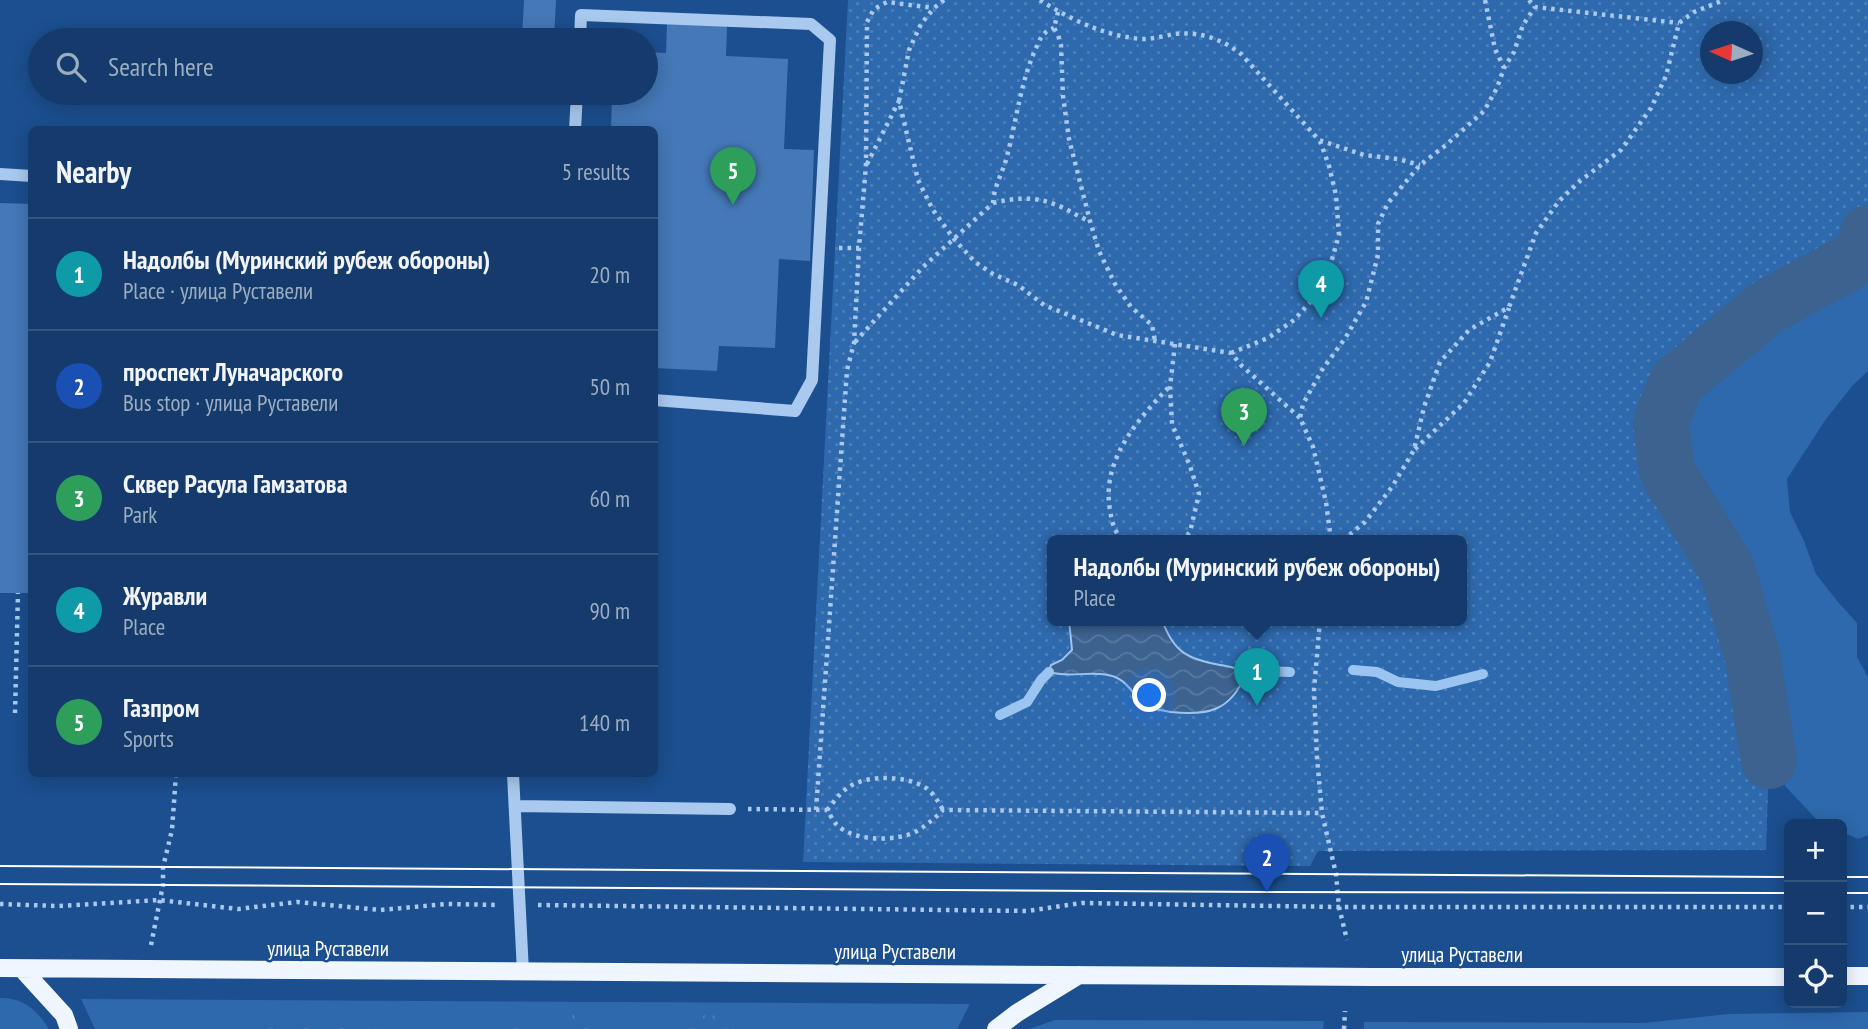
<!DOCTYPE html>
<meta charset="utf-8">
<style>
:root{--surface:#143b6b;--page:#1d4271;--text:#f1f3f6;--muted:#9dadc1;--line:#33557e;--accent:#d6ab8b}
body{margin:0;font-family:"PT Sans Narrow",sans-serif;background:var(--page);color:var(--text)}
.controls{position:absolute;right:21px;bottom:21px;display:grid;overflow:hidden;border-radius:10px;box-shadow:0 4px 18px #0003}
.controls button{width:63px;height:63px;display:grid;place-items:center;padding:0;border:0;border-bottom:2px solid var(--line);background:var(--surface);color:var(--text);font:35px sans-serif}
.compass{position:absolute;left:1700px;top:21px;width:63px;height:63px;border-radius:50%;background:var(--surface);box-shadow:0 4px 18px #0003;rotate:273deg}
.you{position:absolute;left:1150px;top:696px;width:24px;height:24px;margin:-18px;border:5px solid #fff;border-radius:50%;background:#1a73e8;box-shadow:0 0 0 10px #1a73e833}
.badge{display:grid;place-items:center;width:46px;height:46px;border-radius:50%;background:var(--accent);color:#fff;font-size:23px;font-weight:700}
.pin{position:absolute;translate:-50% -58px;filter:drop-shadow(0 2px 4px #0008)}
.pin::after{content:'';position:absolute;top:37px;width:24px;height:21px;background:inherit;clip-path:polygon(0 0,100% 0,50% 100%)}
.popup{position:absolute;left:1047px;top:535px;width:420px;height:91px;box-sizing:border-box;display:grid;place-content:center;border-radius:10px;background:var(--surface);filter:drop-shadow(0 2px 5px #0005);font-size:23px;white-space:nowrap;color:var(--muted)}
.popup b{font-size:26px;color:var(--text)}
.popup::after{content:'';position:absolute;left:50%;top:100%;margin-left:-14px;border:14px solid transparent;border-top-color:var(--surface)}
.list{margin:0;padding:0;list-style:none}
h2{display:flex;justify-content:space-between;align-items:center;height:91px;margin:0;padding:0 28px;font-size:30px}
h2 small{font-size:23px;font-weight:400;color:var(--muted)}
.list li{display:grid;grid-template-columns:46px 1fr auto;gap:21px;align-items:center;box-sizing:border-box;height:112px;padding:0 28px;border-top:2px solid var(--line)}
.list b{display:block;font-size:26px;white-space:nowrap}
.list p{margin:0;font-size:23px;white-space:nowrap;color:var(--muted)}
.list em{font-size:23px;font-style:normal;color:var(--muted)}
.icon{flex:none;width:38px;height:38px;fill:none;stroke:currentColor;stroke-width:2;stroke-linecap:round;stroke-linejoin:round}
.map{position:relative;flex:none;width:1868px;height:1029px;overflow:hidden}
.search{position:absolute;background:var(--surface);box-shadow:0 4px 18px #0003;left:28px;top:28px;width:630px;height:77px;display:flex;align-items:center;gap:18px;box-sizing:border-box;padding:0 24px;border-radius:38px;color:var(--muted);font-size:26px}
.panel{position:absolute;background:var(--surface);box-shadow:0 4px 18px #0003;left:28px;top:126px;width:630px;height:651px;border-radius:10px}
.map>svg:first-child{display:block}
</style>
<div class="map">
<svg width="1868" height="1029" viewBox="0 0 1868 1029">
<defs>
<pattern id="forest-crowns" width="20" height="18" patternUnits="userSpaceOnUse" patternTransform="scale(1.75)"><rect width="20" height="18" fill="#2e69ad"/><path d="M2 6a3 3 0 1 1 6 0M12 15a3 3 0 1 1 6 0" fill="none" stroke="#4d80b9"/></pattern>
<pattern id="park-dots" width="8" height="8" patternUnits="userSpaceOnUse" patternTransform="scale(1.75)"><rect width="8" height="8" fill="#2e69ad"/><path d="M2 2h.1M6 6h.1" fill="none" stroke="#4d80b9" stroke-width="1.8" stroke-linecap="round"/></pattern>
<pattern id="water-waves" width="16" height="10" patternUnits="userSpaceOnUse" patternTransform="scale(1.75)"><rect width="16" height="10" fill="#3c6290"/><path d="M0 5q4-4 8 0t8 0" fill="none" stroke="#597aa1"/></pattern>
</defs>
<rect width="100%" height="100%" fill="#1b4f8f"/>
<path fill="#2e69ad" d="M1868,260V371L1853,385L1826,419L1787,479L1790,512L1804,541L1816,574L1838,602L1857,623V657L1868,677V835L1858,839L1842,832V824H1821L1785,786L1775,749L1762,657L1735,565L1674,465L1672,425L1685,390L1774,318Z
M0,998C24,998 37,1010 49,1029H0Z
M81,999L970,1004L957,1029H95Z
M1868,1012V1029H1364V1022L1644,1023L1729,1014Z
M1055,1020L1324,1021L1323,1029H1029Z"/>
<path fill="url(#forest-crowns)" d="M573,1015H587L596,1024V1029H559Z
M692,1015L727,1016L743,1026V1029H686Z
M511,1018L524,1020L536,1029H467H496Z
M256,1026L387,1029H241Z"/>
<path fill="url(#park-dots)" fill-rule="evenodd" d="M848,0H1868V233L1865,254L1766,308L1677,382L1661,421L1667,471L1727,569L1753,658L1769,761L1766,850L1318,851L1310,866L803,862ZM1710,32H1752V74H1710ZM1052,540H1462V620H1052Z"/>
<path fill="url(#water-waves)" stroke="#9cc4f0" stroke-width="2" d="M1069,620H1162C1174,653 1188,659 1220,665C1230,667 1237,667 1245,675C1231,711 1207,716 1171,712C1164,711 1152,709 1145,704C1132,695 1127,678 1108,675C1088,671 1068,678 1049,672L1051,665L1062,660L1072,650Z"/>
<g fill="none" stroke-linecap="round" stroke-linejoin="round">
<path stroke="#9cc4f0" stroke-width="10" d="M1353,670L1377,672L1398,682L1436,686L1483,674
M1245,675L1262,671L1290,672
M1000,715L1027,702L1041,680L1049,672"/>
<path stroke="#3c6290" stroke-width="56" d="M1769,761L1753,658L1727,569L1667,471L1661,421L1677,382L1766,308L1865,254L1868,233"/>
</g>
<path fill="#4478b7" d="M524,0H556L554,40H522Z
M667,24L727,26L726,56L788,59L784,149L814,150L810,261L779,259L775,348L719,346L717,371L654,368V130H611L612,93H646V52L666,53Z
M0,203L32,204V593H0Z"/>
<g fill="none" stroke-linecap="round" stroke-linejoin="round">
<path stroke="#a9c9ee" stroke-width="4.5" stroke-dasharray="3.5 5" stroke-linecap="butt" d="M944,0L934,8L921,24L909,50L899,101L918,180L933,210L954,239L975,262L993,274L1018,285L1044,305L1117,335L1231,353L1242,366L1300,418
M1040,0C1071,20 1105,36 1142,39C1153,39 1164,36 1174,34C1199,31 1222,39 1241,54L1319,140L1364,155L1398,159L1420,165
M1485,0L1495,49L1504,68
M1529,0L1535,7L1679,23
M1058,12L1054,28L1058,35L1061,45L1063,96L1069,139L1090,221L1099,251L1115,284L1131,307L1152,325L1155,341
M867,164L899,101
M993,203C1014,198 1034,196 1054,204C1066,208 1077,216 1089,221
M839,248H859
M855,342L923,267L993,203C994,185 1003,173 1007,156C1017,119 1021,77 1039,42C1042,34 1046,31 1054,28
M1175,344L1170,387L1172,424L1190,466L1199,494L1190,532L1183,540
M1231,353L1268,338L1294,320L1324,287L1339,235L1336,195L1329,166L1320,141
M1415,449L1464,403L1490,362L1509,308
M1122,540C1114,530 1112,523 1110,510C1101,461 1137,420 1169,387
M1331,540L1326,502L1313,447L1300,418L1303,404L1322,370L1346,337L1366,302L1378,255V224L1388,203L1420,165L1446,145L1484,111L1497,88L1504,68L1514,52L1523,25L1535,7
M1343,540L1365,522L1392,487L1414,450L1424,407L1440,362L1469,330L1509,307L1536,233L1559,201L1580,181L1621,150L1651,108L1666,76L1679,23L1694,12L1724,0
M1320,620L1314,690L1317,758L1322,813L1336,874L1339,907L1347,940
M15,713L18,593
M748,809L827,810C830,814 833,821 836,824C853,842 897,842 917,831C927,825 935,818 943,810L1322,813
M816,810L847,370L854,343L859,248L866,165L867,22L874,9L887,2L934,8
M827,810C833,803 839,794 846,789C864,774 907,775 926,788C934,794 938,801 943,810
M0,904L58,906L159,900L238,909L297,902L380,910L447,904L498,905
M538,905L1028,911L1082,903L1339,907H1789
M1842,907H1868
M151,945L163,885V867L172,830L176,774
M1344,1029L1345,1011"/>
<path stroke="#a9c9ee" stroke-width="12" d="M580,40L581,15L811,24L830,40L812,380L795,411L654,400
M575,130L577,93
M0,174L32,176
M513,774L523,972
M516,806L730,809"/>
<path stroke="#f0f6ff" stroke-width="18" d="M0,968L1374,977H1789
M22,969L64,1015L69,1029
M1842,976H1868
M996,1029L1017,1013L1079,975"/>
<path stroke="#fff" stroke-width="2" d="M0,866L1789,877
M1842,877H1868
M0,884L1267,892L1789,893
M1842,893H1868"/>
</g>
<g text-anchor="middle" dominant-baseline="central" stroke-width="5" stroke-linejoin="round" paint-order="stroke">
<g font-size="21" fill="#fff" stroke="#1b4f8f">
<text x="328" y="948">улица Руставели</text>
<text x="895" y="951">улица Руставели</text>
<text x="1462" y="954">улица Руставели</text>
</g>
</g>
</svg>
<div class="controls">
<button>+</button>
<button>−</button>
<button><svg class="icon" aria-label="locate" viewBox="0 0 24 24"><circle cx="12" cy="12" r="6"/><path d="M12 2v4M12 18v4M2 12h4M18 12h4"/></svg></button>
</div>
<svg class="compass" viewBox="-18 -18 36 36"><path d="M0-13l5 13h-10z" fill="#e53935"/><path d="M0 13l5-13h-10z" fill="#9dadc1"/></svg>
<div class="you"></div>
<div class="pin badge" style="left:1257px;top:706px;background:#0f9aa8">1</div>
<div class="popup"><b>Надолбы (Муринский рубеж обороны)</b>Place</div>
<div class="pin badge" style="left:1267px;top:892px;background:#1a4fb4">2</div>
<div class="pin badge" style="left:1244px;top:446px;background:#2e9e5b">3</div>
<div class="pin badge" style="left:1321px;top:318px;background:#0f9aa8">4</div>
<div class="pin badge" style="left:733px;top:205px;background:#2e9e5b">5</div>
<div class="search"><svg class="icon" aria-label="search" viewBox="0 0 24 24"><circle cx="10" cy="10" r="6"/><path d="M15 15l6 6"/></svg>Search here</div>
<section class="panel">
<h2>Nearby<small>5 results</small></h2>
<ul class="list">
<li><span class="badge" style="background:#0f9aa8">1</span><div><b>Надолбы (Муринский рубеж обороны)</b><p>Place · улица Руставели</p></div><em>20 m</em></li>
<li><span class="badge" style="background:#1a4fb4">2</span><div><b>проспект Луначарского</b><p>Bus stop · улица Руставели</p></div><em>50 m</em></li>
<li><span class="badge" style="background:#2e9e5b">3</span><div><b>Сквер Расула Гамзатова</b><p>Park</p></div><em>60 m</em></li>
<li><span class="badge" style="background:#0f9aa8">4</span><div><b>Журавли</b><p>Place</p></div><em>90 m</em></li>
<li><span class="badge" style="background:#2e9e5b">5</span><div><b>Газпром</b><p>Sports</p></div><em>140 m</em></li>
</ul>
</section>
</div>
